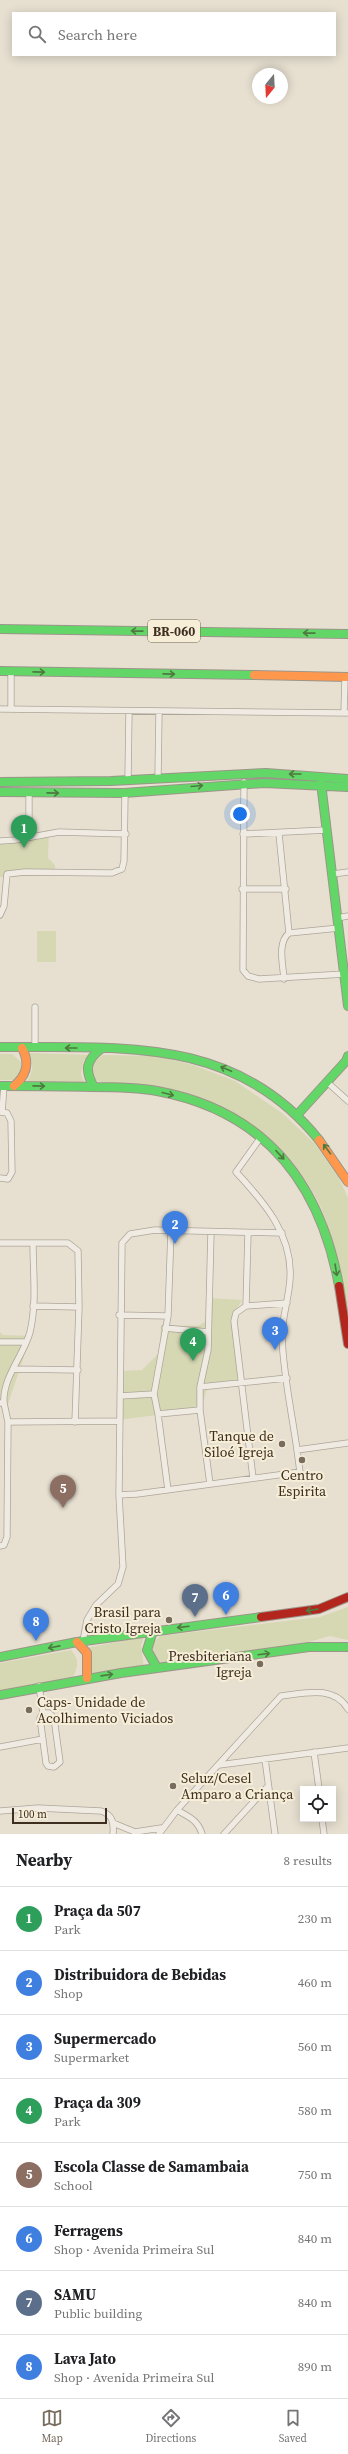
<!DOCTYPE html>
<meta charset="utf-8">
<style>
:root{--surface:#fff;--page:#f2f2f2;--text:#202124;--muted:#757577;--line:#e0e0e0;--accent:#786c5e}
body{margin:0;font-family:"Source Serif 4",serif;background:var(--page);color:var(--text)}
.controls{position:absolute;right:12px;bottom:12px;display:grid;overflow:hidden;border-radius:0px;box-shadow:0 2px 10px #0003}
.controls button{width:36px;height:36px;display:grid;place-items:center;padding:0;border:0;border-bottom:1px solid var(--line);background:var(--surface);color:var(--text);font:20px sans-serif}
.compass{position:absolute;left:252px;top:68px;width:36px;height:36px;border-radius:50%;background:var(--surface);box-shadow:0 2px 10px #0003;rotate:198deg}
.scale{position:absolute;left:12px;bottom:10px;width:95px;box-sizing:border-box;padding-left:4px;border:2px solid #3d2e20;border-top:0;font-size:11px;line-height:14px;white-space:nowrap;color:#3d2e20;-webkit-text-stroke:3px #f7eed8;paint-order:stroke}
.you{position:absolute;left:240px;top:814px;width:14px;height:14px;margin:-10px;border:3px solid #fff;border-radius:50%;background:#1a73e8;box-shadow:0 0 0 6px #1a73e833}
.badge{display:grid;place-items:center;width:26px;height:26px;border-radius:50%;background:var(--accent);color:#fff;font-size:13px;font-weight:700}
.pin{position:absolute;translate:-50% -33px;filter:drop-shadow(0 1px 2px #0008)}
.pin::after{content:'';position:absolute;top:21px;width:14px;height:12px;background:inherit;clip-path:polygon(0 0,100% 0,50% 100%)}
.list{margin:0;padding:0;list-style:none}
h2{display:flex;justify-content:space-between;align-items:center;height:52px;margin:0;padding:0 16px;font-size:17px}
h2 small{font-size:13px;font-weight:400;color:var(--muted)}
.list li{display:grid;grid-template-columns:26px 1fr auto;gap:12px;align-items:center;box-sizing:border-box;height:64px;padding:0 16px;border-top:1px solid var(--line)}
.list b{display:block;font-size:15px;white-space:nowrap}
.list p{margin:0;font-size:13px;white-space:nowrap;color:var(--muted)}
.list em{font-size:13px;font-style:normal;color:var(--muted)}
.icon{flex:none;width:22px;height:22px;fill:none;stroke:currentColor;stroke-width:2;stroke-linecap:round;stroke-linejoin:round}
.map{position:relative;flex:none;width:348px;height:1834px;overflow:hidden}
.search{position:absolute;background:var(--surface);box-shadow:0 2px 10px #0003;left:12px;right:12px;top:12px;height:44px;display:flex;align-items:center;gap:10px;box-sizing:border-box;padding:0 14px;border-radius:0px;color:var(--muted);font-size:15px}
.sheet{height:564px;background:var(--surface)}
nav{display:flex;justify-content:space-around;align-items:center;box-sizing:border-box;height:56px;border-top:1px solid var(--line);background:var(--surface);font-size:11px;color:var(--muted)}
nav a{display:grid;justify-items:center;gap:2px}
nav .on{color:var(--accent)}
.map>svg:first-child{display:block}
</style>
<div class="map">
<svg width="348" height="1834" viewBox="0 0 348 1834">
<rect width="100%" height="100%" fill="#e7e0d1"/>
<path fill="#d6d7b3" d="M49,830L48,858L55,865V875L0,877V838H14Z
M37,931H56V962H37Z
M28,1053L93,1055L84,1060L81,1074L85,1084H25C33,1073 35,1065 28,1053Z
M0,1054H12L21,1062L23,1070L14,1080H0Z
M103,1055L157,1056L193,1065L235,1081L282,1113L315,1144L339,1178L348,1198V1325C341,1292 337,1255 327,1223C311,1174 269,1132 224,1109C200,1097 172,1089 146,1085C132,1084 113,1087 100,1082C92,1079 90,1073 91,1065Z
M209,1298L242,1300L233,1315L232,1323L238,1383L208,1385L201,1409L119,1420V1371L142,1370L159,1353L161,1325L198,1326L210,1319Z
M0,1332L3,1335L31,1336L7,1407H0Z
M348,1607V1640L330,1636L287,1648L162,1665L151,1655V1646L160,1636L320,1617Z
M144,1637L141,1645L144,1668L89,1675L85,1648Z
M71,1650C80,1661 78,1665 73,1677L0,1692V1663Z"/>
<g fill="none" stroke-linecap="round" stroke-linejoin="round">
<defs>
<path id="street" d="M11,672V709
M0,709L348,713
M344,713L345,677
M158,777L159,712
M128,779L129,711
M244,782L243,970L248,976L259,979L345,974
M29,792V837
M243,834L326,830
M279,834L289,933
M0,841L15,840L59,832L126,834
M333,874L348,872
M242,889H286
M0,915L4,906L7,874L25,872L112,873L122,869L124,861L125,793
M337,918L348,916
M284,979C283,964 277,943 289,933L339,928
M35,1007V1048
M327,1082L348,1101
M0,1112L7,1113L11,1121L12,1172L8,1179L0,1178
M2,1112L4,1086
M261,1137L236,1172C264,1202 293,1235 290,1279C289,1298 282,1317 282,1336C283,1374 292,1413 297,1450L348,1443
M248,1233L246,1306L236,1313L234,1321L253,1478
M0,1243H68L78,1251L79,1307L75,1422
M33,1306L79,1307
M246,1306L287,1303
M119,1315L168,1316
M165,1328L208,1332
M0,1342H26
M14,1369L78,1370
M200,1387L208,1350L211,1232
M154,1394L168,1316L171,1231
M120,1396L154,1394L158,1414L200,1410V1387L287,1378
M0,1403H4C2,1378 24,1355 30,1332C37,1303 33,1272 33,1243
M4,1403L8,1422
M200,1410L210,1484
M158,1414L168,1490
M119,1495L137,1494L300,1472L297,1450
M0,1546L4,1545L7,1537L8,1422L120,1421
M83,1641L87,1620L96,1605L118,1584L123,1567L119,1495L122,1243L130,1234L155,1230L282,1233
M39,1686L43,1713
M43,1713H49L54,1718L60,1762L54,1767L48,1766L46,1763L40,1718Z
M0,1747L43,1739
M314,1752L319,1789
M265,1759L275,1834
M219,1765L348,1748
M177,1810C189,1817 198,1820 202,1834
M0,1811L38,1808L101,1811C113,1815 114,1823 113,1834
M322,1819L324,1834
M113,1823L135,1832L161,1828
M159,1834L177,1810L281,1696C305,1693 334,1685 348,1709
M224,1834L268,1786"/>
<path id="fast" d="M0,629L348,634
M0,671L254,675
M0,782L111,781L266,773L348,779
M321,783L348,1006
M0,792L124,793L264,783L348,787
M0,1047C119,1048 235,1035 319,1140
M0,1086C30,1086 60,1086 91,1087C113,1087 135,1087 157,1091C265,1111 320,1182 339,1286
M94,1087C84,1070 86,1060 102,1048
M297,1115L346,1061L348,1056
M153,1631L147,1650L157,1668
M0,1657L77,1642L261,1617
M0,1695L121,1673L309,1647H348"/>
<path id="slow" d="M254,675L348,677
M14,1086C27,1075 30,1063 22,1048
M319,1140L348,1182
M77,1642L87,1653V1678"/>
<path id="jam" d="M339,1286L348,1344
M261,1617L319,1609L348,1597"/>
</defs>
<use href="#street" stroke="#ada599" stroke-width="7"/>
<use href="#fast" stroke="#9c958a" stroke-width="10"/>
<use href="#slow" stroke="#9c958a" stroke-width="10"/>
<use href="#jam" stroke="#9c958a" stroke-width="10"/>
<use href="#street" stroke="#efebe3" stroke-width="5.5"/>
<use href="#fast" stroke="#63d668" stroke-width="8"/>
<use href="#slow" stroke="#ff974d" stroke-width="8"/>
<use href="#jam" stroke="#b3261e" stroke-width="8"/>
</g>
<defs><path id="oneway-shaft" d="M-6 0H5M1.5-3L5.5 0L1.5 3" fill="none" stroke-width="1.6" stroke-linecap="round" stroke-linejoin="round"/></defs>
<g stroke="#4e7a40">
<use href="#oneway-shaft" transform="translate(137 631) rotate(-179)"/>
<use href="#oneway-shaft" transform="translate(309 633) rotate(-179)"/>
<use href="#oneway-shaft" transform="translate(39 672) rotate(1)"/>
<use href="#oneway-shaft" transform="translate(169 674) rotate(1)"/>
<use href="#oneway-shaft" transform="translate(295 774) rotate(-180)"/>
<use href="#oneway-shaft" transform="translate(197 786) rotate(-5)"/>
<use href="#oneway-shaft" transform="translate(53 793) rotate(1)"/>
<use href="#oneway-shaft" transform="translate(71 1048) rotate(-180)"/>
<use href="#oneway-shaft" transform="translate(226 1069) rotate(-157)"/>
<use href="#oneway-shaft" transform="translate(39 1086) rotate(1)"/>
<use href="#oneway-shaft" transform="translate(168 1094) rotate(15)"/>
<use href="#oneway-shaft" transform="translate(327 1149) rotate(-126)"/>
<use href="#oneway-shaft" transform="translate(280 1155) rotate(47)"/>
<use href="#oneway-shaft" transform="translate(336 1270) rotate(81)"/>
<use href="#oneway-shaft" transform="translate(312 1610) rotate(172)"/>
<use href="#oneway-shaft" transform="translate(183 1627) rotate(173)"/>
<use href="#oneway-shaft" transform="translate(54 1647) rotate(169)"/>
<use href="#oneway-shaft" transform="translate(264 1654) rotate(-7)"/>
<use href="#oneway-shaft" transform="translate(107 1675) rotate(-8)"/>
</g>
<g fill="#786c5e" stroke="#f7eed8" stroke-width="1.5">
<circle cx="282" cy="1444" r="4"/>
<circle cx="302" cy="1460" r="4"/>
<circle cx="169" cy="1620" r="4"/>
<circle cx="260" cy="1664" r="4"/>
<circle cx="29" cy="1710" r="4"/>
<circle cx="173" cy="1786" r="4"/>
</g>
<g text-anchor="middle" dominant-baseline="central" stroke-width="4" stroke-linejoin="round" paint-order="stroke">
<rect fill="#f7eed8" stroke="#756857" stroke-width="1" x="148" y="620" width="52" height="22" rx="3"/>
<g font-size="13" font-weight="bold" fill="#3d2e20">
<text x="174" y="631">BR-060</text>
</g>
<g font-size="14" fill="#3d2e20" stroke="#f7eed8" text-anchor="end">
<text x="274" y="1436">Tanque de<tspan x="274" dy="16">Siloé Igreja</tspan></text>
<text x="302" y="1475" text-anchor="middle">Centro<tspan x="302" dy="16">Espirita</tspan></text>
<text x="161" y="1612">Brasil para<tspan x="161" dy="16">Cristo Igreja</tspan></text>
<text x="252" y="1656">Presbiteriana<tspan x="252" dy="16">Igreja</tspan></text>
<text x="37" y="1702" text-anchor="start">Caps- Unidade de<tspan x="37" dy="16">Acolhimento Viciados</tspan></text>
<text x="181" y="1778" text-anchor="start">Seluz/Cesel<tspan x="181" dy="16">Amparo a Criança</tspan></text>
</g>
</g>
</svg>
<div class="controls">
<button><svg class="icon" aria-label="locate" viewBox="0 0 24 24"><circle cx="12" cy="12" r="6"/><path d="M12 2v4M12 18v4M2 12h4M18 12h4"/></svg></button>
</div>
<svg class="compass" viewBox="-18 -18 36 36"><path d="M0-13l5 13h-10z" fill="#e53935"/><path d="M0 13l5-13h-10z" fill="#757577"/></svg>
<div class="scale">100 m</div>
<div class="you"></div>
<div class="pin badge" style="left:24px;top:848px;background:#2e9e5b">1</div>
<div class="pin badge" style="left:175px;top:1244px;background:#3f7fe0">2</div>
<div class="pin badge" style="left:275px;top:1350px;background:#3f7fe0">3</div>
<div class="pin badge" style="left:193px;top:1361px;background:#2e9e5b">4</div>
<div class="pin badge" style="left:63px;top:1508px;background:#8d6e63">5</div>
<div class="pin badge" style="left:226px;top:1615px;background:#3f7fe0">6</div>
<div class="pin badge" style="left:195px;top:1617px;background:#5c6f8a">7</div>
<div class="pin badge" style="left:36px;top:1641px;background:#3f7fe0">8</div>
<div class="search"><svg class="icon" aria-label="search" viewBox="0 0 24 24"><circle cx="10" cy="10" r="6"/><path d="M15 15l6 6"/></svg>Search here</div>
</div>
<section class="sheet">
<h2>Nearby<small>8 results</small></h2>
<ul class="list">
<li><span class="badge" style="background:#2e9e5b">1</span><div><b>Praça da 507</b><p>Park</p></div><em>230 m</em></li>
<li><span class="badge" style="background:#3f7fe0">2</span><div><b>Distribuidora de Bebidas</b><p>Shop</p></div><em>460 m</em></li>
<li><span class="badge" style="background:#3f7fe0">3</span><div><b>Supermercado</b><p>Supermarket</p></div><em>560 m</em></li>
<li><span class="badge" style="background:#2e9e5b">4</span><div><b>Praça da 309</b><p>Park</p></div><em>580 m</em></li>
<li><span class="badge" style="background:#8d6e63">5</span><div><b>Escola Classe de Samambaia</b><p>School</p></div><em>750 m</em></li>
<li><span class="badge" style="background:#3f7fe0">6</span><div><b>Ferragens</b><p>Shop · Avenida Primeira Sul</p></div><em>840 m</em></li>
<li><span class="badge" style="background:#5c6f8a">7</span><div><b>SAMU</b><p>Public building</p></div><em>840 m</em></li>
<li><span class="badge" style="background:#3f7fe0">8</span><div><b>Lava Jato</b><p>Shop · Avenida Primeira Sul</p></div><em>890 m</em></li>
</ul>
</section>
<nav>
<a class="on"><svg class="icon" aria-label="map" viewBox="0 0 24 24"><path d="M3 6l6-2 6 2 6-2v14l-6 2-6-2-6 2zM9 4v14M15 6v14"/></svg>Map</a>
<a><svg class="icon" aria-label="directions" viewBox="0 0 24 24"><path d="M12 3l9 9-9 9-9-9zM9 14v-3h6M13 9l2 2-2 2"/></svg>Directions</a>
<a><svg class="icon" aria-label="saved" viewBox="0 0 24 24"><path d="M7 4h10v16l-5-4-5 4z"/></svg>Saved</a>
</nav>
